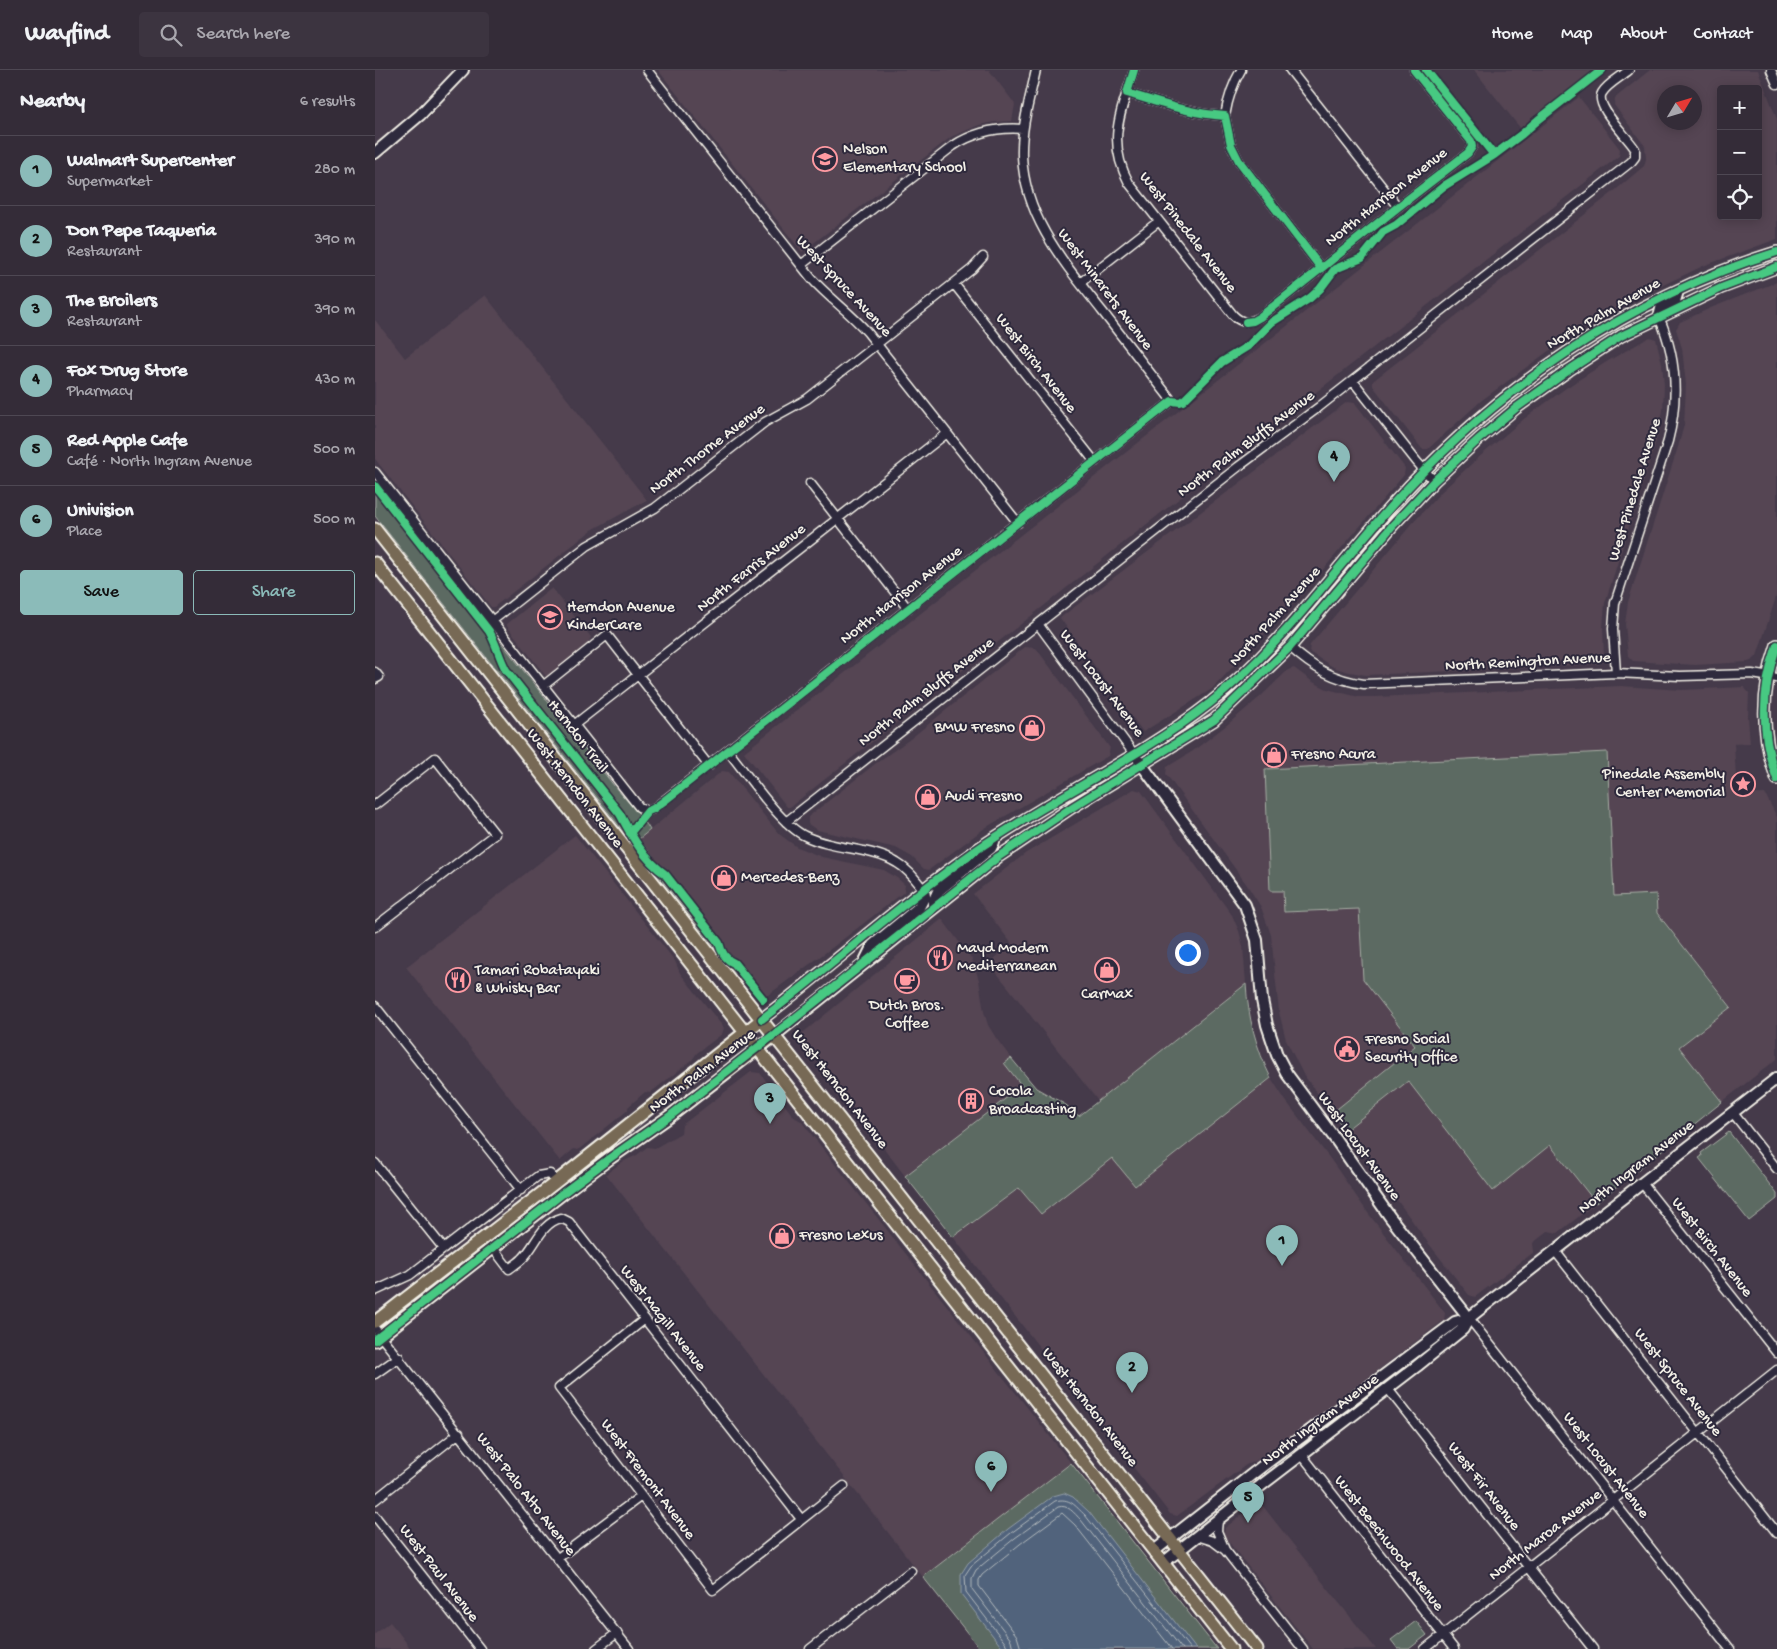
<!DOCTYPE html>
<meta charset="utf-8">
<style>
:root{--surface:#342c38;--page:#3c3440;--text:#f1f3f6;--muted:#a9a7ae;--line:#4e4853;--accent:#8bbbb9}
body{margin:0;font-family:"Gochi Hand",sans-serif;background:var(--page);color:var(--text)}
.controls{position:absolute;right:15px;top:15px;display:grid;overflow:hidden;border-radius:5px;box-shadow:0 2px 12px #0003}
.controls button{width:45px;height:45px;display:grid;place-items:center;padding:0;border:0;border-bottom:1px solid var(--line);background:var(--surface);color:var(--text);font:25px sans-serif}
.compass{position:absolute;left:1282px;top:15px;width:45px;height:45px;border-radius:50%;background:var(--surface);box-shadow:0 2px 12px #0003;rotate:52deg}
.you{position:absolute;left:812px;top:882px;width:18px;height:18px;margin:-12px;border:4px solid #fff;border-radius:50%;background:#1a73e8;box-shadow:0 0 0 8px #1a73e833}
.badge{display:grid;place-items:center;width:32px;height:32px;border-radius:50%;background:var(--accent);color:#111;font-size:16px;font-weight:700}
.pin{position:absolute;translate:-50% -41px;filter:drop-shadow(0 1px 2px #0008)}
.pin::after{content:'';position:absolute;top:26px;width:18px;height:15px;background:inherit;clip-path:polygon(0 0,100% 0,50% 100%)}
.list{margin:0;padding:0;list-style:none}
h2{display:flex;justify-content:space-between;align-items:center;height:65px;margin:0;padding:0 20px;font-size:21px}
h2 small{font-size:16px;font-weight:400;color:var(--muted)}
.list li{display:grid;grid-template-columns:32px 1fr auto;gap:15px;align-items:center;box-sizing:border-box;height:70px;padding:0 20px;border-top:1px solid var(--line)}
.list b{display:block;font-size:19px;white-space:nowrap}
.list p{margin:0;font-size:16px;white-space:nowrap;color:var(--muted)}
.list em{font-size:16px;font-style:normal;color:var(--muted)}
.actions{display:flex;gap:10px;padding:15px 20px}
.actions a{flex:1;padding:11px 0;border:1px solid var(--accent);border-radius:5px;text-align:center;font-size:18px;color:var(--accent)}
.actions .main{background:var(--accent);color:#111}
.icon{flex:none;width:28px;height:28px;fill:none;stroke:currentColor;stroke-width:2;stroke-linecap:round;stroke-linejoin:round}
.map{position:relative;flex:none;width:1402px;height:1579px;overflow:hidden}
header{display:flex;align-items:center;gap:30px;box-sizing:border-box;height:70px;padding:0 25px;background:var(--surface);border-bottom:1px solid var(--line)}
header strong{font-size:24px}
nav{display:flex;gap:28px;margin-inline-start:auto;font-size:18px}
.search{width:350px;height:45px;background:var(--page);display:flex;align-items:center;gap:12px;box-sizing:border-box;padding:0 18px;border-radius:5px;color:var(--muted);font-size:19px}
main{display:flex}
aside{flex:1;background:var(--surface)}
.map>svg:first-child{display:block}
</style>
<header>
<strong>Wayfind</strong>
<div class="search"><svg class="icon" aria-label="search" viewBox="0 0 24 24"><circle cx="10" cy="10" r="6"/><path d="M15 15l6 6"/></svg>Search here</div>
<nav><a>Home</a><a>Map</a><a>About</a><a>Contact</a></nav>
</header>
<main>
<aside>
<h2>Nearby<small>6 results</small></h2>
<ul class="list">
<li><span class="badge">1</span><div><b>Walmart Supercenter</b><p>Supermarket</p></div><em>280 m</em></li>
<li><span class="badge">2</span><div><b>Don Pepe Taqueria</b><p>Restaurant</p></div><em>390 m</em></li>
<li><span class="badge">3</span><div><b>The Broilers</b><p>Restaurant</p></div><em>390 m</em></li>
<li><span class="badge">4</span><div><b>Fox Drug Store</b><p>Pharmacy</p></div><em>430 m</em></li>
<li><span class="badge">5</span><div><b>Red Apple Cafe</b><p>Café · North Ingram Avenue</p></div><em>500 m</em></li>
<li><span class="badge">6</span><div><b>Univision</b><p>Place</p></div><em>500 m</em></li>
</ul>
<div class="actions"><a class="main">Save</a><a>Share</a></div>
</aside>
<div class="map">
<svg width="1402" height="1579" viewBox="0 0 1402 1579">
<rect width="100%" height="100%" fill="#453a4a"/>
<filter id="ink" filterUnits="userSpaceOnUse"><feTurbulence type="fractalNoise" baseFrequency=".02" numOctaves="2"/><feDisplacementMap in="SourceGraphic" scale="10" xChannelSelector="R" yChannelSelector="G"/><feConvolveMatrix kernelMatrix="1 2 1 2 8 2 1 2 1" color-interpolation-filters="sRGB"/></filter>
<g filter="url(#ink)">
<path fill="#544553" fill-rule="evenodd" d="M283,0H614L640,34L637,51L619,52L604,55L576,67L427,182Z
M1099,0H1222L1146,59Z
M1275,0H1383L1402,49V169L1328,196L1286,216L1205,260L1175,280L1107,330L1053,379H1047L998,316V311L1237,123L1269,96L1271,89L1270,76L1239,35L1240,28ZM1346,19H1383V146H1346ZM1320,22V52H1290V22Z
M1204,27L1245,79L1244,86L791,439L415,737H412L369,682Z
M1402,212V524L1382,586L1378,590L1373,592L1320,595L1258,591L1253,586L1250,554L1253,532L1303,377L1309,355L1311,315L1307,278L1301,259L1305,252L1338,237Z
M110,225L272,430L217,460L119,537H116L0,389V250L30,288Z
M1275,267L1281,269L1287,293L1289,315L1288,341L1283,364L1230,533L1228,557L1229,589L1224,594L991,605L970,601L958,597L934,582L935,575L1036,455L1067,421L1103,388L1150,348L1191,318L1233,291Z
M972,332L980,333L1030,398L1029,405L927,524L837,619L768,662L685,548Z
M177,518L216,567L211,578L173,609L132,556V554Z
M650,577L661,578L735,678L733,686L610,758L554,800L549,799L537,787L521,778L442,760L433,754V747L500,694L535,669Z
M919,598L938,612L952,619L984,627H1000L1246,616L1307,620L1369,617L1374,623L1373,647L1375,673L1359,674L1362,725L1390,724L1402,747V989L1347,1032L1304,977L1356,936L1282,843L890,699L895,821H908L909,842L984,838L988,909L1040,976L957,1043L928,1004L911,970L904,942L896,865L886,837L872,815L791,704L792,697L818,681L853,654L885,627L913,600Z
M347,701L354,702L404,764L422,777L447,787L509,800L522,808L530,815L529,822L458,877L393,925H387L264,769Z
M759,719L766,721L857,845L864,861L868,876L871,914L723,1031L614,893L637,874L598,824L651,783Z
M200,765L300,891L305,903L349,958L347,964L322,983L317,990L275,1023L270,1022L253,1037V1040L203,1080L199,1079L185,1091L31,897Z
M567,849L597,889L604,910L609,942L613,955L621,968L636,988L629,993L647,1016L530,1106L424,966Z
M376,1002L385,1003L419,1047L426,1051L696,1393L548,1507L231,1104L247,1092L262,1085L272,1077L280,1078L306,1063L307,1055Z
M896,1008L911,1031L956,1090L993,1143L1070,1243L1069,1250L888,1387L871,1395L802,1446L795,1444L578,1167L645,1118L666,1144L737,1088L760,1116Z
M1033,1011L1118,1120L1175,1075L1221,1133L1183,1163L1173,1161L1158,1173L1159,1182L1100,1227L1094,1225L1054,1174L971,1060Z
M884,1431L953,1519L1001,1579H938L904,1536L849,1466L850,1458Z
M15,1552L24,1563L36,1579H0V1564Z"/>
<path fill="#5c6b62" stroke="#a8aea5" d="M0,412L240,717C252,731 266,744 275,760L264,769L387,925L382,927L367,907L360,903L0,446Z
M1232,682L1239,826L1281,824L1282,843L1356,937L1304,977L1347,1032L1221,1133L1175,1075L1118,1121L1033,1011L971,1060L957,1043L1040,976L988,909L984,839L909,842L908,821H895L890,699Z
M871,914C873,947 881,978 896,1008L760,1116L737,1088L666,1144L644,1118L578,1167L530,1106L647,1016L629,993L636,988L661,1018L691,1035L704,1046Z
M1354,1062L1402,1124V1129L1374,1151L1324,1088L1327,1086L1326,1083Z
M696,1393L842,1579H605L548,1507Z
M1041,1551L1052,1565L1034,1579H1023L1016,1570Z"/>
<path fill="#51647c" stroke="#929ca7" d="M689,1423L698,1427L714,1442L821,1579H628L586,1524V1504L593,1493L633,1459L678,1426Z"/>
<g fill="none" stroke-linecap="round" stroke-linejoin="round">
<path stroke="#b3b9bd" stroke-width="1" d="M632,1579L631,1574L591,1522L590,1505L596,1496L636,1463L680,1431C695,1427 700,1436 710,1445L815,1579
M638,1579L636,1570L597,1519V1508L601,1500L640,1468L683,1437C693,1434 699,1443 706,1450L807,1579
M646,1579L642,1566L604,1516V1510L607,1505L645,1474L687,1443L700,1455L797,1579"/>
<defs>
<path id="street" d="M272,0L437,209C454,228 476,243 493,263L643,453
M759,0C746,43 731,70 754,113L858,245C867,254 874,253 885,247L1023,137L1093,83L1097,77L1096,71L1039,0
M915,0L1023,137
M1396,0L1402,14
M752,23C785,33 816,44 850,46L856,75L864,91L946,198
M850,46C853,28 857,15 866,0
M426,195L578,76C600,62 622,57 648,59
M705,213L784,151
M579,214L720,392
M978,311L1042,392L1059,411
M0,402L264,737L273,741L278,739L797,331C774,301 750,271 727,241C690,194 650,149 647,86C646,57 655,28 661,0
M435,413L533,539
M117,551L212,476L280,438L390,352L432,329L597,199L608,187
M663,554L759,684
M915,577C938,598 959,610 989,614L1241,603L1305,606L1377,604L1402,608
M0,602L4,607L0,609
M1241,603L1238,559L1240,533L1293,371C1304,328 1302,287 1284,247
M168,616L232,565L334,696
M199,655L572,363
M353,681C372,704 405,754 430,766C458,780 497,777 522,793C533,799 541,810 549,820
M0,735L60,688L120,764L0,857
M411,752L863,397L944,337L1256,92L1260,87V79C1253,67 1219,36 1227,23C1232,14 1246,7 1254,0
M0,936L146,1120
M1358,1043L1402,1099
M0,1093L69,1179
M1267,1113L1402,1283
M118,1178L134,1199C138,1196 143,1193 147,1189C161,1176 165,1154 186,1148L194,1152L426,1449
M1180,1181L1402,1463
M0,1221L35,1205L163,1106L175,1104L181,1112
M1094,1248L1355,1579
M270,1249L184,1318L338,1520L469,1416
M0,1259L254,1579
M0,1304L24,1287
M1013,1319L1218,1579
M927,1385L1079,1579
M0,1430L84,1363
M0,1446L105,1579
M843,1450L842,1461L850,1480
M822,1466L838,1471L850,1480L928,1579
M183,1488L266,1426
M221,1579L242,1563
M435,1579L536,1501
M1050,1579L1402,1300"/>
<path id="secondary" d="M0,83L45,45L88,0
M1284,247L1286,239L1300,231L1303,221
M1402,575C1386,620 1385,664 1402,709
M764,691L870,835L882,870L887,930L892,955L902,985L912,1004L961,1070L1015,1147L1094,1248
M558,838V832L563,821L616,778L619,772
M490,891L498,875L544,837L550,826L549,820
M387,949C459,894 526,833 600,781C676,728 762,690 835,633C906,577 958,501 1018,434C1120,319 1255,227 1402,182
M400,965L623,787L696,738L839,650L915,577L1018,455L1059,411L1104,369L1141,338L1194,300L1246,266L1346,218L1402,197
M779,1481L885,1398L1080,1252L1094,1248L1104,1240L1402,1008
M788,1493L888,1414L1042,1296L1088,1259L1094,1248"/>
<path id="primary" d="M0,459L882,1579
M0,493L856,1579
M0,1252L181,1112L387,949
M0,1270L188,1123L235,1088L295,1046L400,965"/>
</defs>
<use href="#street" stroke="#f4f1e8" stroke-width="11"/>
<use href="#secondary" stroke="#f4f1e8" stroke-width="14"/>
<use href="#primary" stroke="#f4f1e8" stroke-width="15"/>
<use href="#street" stroke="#2f2a3d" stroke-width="8"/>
<use href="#secondary" stroke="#2f2a3d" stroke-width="10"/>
<use href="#primary" stroke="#776954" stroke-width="11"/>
<defs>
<path id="cycleway" d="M759,0L752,23C785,33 816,44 850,46L856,75L864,91L946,198
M1051,0L1119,85
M871,252L878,251L885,247L1023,137L1093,83L1097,77L1096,71L1039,0
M0,416L114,561C121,573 124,587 131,600L245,744C256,765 269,790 290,804L344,873C346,881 351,890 359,893L388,929
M1402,575C1386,620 1385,664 1402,709
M255,763L273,741L278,739L289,731L797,331L805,332L808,331L847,292L873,276L897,252L935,228L945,219L960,199L987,188L1008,162L1021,155L1069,116L1119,85L1147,64L1163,50L1227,0
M387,949C459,894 526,833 600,781C676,728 762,690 835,633C906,577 958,501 1018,434C1120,319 1255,227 1402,182
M0,1270L188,1123L235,1088L295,1046L410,956L623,787L696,738L839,650L915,577L1018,455L1059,411L1104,369L1141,338L1194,300L1246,266L1346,218L1402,197"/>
</defs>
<use href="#cycleway" stroke="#2f2a3d" stroke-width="11"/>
<use href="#cycleway" stroke="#46c982" stroke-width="8"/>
</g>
</g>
<defs>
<symbol id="school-ring" viewBox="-11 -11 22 22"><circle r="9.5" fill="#2f2a3d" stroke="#ff9aa2" stroke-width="1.5"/><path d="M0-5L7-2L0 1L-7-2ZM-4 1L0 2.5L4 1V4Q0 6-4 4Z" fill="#ff9aa2"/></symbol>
<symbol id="shop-ring" viewBox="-11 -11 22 22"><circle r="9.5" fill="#2f2a3d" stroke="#ff9aa2" stroke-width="1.5"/><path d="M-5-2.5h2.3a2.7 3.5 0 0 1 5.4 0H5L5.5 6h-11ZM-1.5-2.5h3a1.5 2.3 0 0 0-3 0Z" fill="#ff9aa2"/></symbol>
<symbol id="sight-ring" viewBox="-11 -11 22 22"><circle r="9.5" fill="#2f2a3d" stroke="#ff9aa2" stroke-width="1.5"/><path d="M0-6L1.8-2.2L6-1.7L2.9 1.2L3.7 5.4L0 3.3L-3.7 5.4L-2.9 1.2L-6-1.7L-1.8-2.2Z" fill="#ff9aa2"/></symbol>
<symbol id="restaurant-ring" viewBox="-11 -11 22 22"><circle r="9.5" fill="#2f2a3d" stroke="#ff9aa2" stroke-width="1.5"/><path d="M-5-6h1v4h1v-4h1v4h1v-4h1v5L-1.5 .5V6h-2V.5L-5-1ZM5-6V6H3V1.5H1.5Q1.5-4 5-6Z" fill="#ff9aa2"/></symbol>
<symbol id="cafe-ring" viewBox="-11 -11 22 22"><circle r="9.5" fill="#2f2a3d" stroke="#ff9aa2" stroke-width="1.5"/><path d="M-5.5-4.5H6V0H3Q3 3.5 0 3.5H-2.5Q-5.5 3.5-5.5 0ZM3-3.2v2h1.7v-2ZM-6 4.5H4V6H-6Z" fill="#ff9aa2"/></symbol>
<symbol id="civic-ring" viewBox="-11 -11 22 22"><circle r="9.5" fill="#2f2a3d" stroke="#ff9aa2" stroke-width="1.5"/><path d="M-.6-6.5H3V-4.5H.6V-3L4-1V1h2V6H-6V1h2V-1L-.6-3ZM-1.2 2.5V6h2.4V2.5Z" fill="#ff9aa2"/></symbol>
<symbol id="building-ring" viewBox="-11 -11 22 22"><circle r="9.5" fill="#2f2a3d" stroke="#ff9aa2" stroke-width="1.5"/><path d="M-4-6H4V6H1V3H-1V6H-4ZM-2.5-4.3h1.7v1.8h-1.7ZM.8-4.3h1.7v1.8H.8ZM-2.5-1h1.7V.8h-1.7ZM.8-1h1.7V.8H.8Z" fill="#ff9aa2"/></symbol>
</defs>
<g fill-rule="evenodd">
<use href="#school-ring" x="436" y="75" width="28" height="28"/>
<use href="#school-ring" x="161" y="533" width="28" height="28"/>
<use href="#shop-ring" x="643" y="644" width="28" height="28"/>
<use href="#shop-ring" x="885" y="671" width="28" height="28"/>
<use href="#sight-ring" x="1354" y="700" width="28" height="28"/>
<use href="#shop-ring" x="539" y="713" width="28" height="28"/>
<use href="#shop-ring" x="335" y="794" width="28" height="28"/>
<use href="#restaurant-ring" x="551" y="874" width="28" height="28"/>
<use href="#shop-ring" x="718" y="886" width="28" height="28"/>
<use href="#restaurant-ring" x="69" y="896" width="28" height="28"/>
<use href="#cafe-ring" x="518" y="897" width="28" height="28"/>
<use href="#civic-ring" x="958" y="965" width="28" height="28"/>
<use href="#building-ring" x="582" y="1017" width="28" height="28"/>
<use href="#shop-ring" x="393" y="1152" width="28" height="28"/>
</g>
<g text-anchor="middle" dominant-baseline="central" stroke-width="4" stroke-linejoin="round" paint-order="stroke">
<g font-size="16" fill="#f4f1e8" stroke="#2f2a3d" text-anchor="start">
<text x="468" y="80">Nelson<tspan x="468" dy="18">Elementary School</tspan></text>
<text x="192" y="538">Herndon Avenue<tspan x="192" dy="18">KinderCare</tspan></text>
<text x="640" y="658" text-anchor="end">BMW Fresno</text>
<text x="916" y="685">Fresno Acura</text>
<text x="1350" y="705" text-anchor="end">Pinedale Assembly<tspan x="1350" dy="18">Center Memorial</tspan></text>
<text x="570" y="727">Audi Fresno</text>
<text x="366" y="808">Mercedes-Benz</text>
<text x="582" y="879">Mayd Modern<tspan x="582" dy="18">Mediterranean</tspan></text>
<text x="100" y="901">Tamari Robatayaki<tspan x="100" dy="18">&amp; Whisky Bar</tspan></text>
<text x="732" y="925" text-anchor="middle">CarMax</text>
<text x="532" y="936" text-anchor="middle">Dutch Bros.<tspan x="532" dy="18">Coffee</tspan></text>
<text x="990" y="970">Fresno Social<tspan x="990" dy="18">Security Office</tspan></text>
<text x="614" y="1022">Cocola<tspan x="614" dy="18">Broadcasting</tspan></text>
<text x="424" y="1166">Fresno Lexus</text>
</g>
<g font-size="16" fill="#f4f1e8" stroke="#2f2a3d">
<text transform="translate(1012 128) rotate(-38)">North Harrison Avenue</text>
<text transform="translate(812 163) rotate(52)">West Pinedale Avenue</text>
<text transform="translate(468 217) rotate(47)">West Spruce Avenue</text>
<text transform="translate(729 220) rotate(53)">West Minarets Avenue</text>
<text transform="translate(1229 245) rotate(-30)">North Palm Avenue</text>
<text transform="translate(660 294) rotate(52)">West Birch Avenue</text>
<text transform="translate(872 375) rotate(-37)">North Palm Bluffs Avenue</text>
<text transform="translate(333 380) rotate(-37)">North Thorne Avenue</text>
<text transform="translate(1261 420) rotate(-73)">West Pinedale Avenue</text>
<text transform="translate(377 499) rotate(-38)">North Farris Avenue</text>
<text transform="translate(527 526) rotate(-38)">North Harrison Avenue</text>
<text transform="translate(901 547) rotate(-48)">North Palm Avenue</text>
<text transform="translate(1153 593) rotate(-3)">North Remington Avenue</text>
<text transform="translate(726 614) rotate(53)">West Locust Avenue</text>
<text transform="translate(552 623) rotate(-38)">North Palm Bluffs Avenue</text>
<text transform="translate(202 667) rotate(52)">Herndon Trail</text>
<text transform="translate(199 719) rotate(52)">West Herndon Avenue</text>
<text transform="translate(328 1002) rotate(-37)">North Palm Avenue</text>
<text transform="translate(464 1020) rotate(52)">West Herndon Avenue</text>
<text transform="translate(983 1077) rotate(54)">West Locust Avenue</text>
<text transform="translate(1262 1098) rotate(-38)">North Ingram Avenue</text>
<text transform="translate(1336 1178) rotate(52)">West Birch Avenue</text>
<text transform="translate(287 1249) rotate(52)">West Magill Avenue</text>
<text transform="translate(1302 1313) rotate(52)">West Spruce Avenue</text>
<text transform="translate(714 1338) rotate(52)">West Herndon Avenue</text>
<text transform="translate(946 1351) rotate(-37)">North Ingram Avenue</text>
<text transform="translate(1230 1396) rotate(52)">West Locust Avenue</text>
<text transform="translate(272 1410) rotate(53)">West Fremont Avenue</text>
<text transform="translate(1108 1417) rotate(52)">West Fir Avenue</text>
<text transform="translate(150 1425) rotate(52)">West Palo Alto Avenue</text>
<text transform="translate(1171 1466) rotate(-38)">North Maroa Avenue</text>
<text transform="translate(1013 1474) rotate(52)">West Beechwood Avenue</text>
<text transform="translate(63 1504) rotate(52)">West Paul Avenue</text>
</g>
</g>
</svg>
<div class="controls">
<button>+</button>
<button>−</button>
<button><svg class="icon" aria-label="locate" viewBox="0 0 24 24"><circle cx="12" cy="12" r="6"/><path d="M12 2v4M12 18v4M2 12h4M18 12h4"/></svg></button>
</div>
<svg class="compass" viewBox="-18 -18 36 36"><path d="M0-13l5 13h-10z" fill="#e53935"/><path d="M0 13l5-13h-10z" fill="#a9a7ae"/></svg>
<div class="you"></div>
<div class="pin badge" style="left:907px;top:1196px">1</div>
<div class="pin badge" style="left:757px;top:1323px">2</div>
<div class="pin badge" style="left:395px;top:1054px">3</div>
<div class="pin badge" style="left:959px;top:412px">4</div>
<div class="pin badge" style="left:873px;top:1453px">5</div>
<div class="pin badge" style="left:616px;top:1422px">6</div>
</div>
</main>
